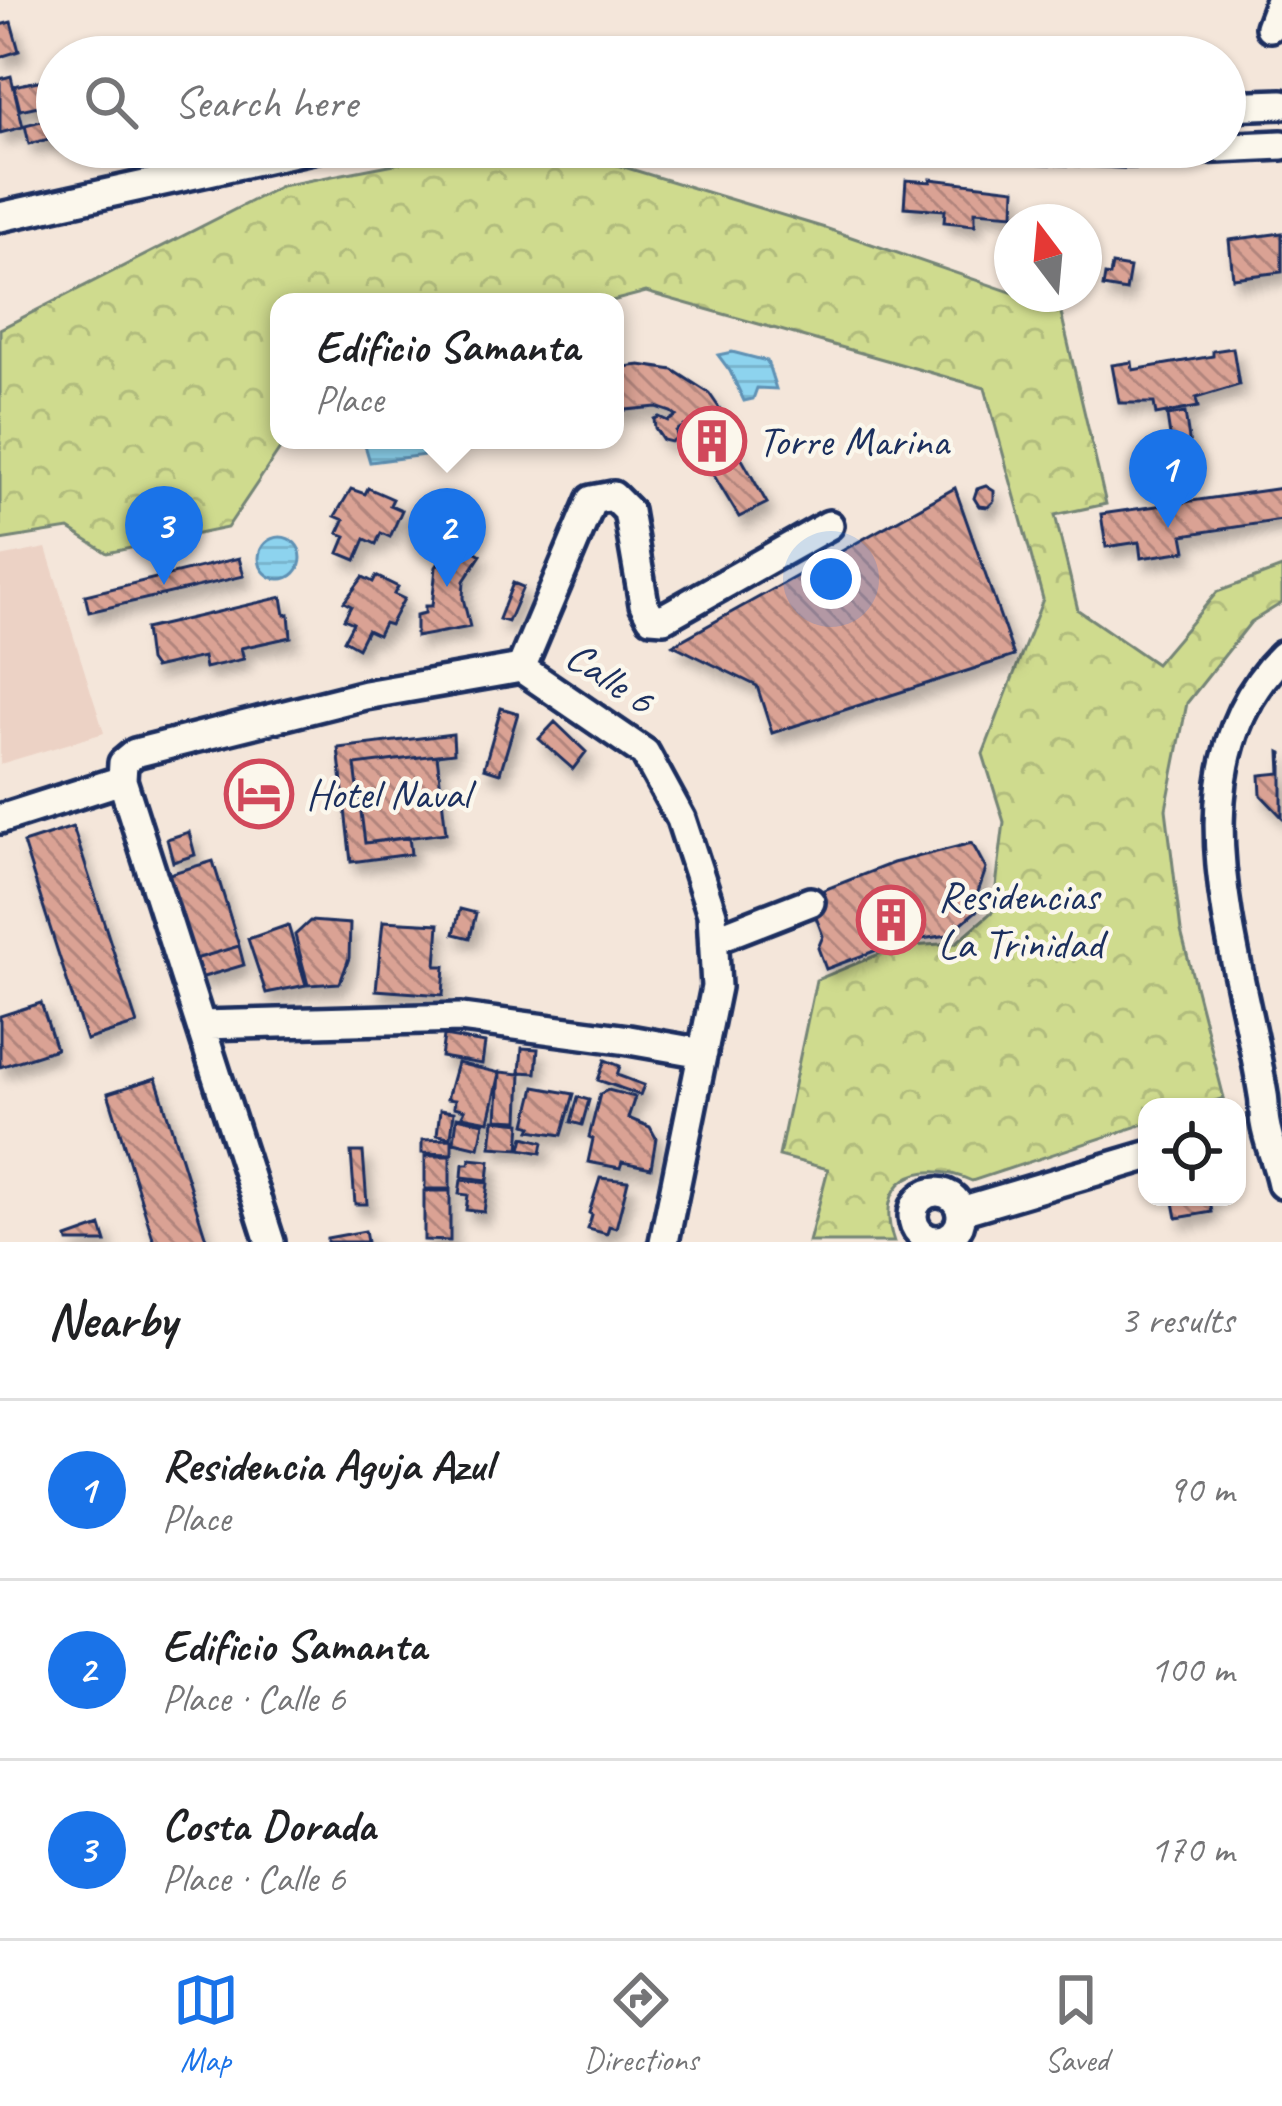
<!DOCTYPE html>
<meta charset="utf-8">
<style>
:root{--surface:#fff;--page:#f6f6f6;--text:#202124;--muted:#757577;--line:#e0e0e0;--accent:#1a73e8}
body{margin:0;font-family:Caveat,sans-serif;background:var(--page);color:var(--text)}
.controls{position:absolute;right:36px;bottom:36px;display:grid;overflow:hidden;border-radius:24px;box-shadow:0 3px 9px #0004}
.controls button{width:108px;height:108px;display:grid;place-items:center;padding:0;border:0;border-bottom:3px solid var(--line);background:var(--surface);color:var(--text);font:60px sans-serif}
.compass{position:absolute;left:994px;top:204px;width:108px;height:108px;border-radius:50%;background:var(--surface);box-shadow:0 3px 9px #0004;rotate:344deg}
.you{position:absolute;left:831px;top:579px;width:42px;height:42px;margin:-30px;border:9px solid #fff;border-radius:50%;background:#1a73e8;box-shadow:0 0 0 18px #1a73e833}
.badge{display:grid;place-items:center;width:78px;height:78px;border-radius:50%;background:var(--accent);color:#fff;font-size:39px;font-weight:700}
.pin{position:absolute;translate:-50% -99px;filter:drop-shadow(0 3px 6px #0008)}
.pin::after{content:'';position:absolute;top:63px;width:42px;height:36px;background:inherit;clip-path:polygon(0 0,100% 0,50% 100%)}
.popup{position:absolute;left:270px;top:293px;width:354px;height:156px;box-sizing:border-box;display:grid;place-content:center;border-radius:24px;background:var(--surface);filter:drop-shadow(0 3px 9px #0005);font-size:39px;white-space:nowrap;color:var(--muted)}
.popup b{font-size:45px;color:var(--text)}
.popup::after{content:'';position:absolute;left:50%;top:100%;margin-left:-24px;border:24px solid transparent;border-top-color:var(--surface)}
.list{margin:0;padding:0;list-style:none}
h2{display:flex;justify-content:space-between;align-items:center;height:156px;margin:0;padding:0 48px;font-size:51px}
h2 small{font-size:39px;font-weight:400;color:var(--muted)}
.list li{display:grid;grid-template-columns:78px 1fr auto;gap:36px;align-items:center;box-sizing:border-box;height:180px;padding:0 48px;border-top:3px solid var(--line)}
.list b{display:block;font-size:45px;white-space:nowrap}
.list p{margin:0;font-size:39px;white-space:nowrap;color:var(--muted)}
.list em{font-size:39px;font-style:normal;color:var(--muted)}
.icon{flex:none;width:66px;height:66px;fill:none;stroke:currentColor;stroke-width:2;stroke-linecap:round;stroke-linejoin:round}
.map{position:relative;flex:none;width:1282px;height:1242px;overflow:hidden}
.search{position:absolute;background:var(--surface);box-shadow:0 3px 9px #0004;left:36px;right:36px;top:36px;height:132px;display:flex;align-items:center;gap:30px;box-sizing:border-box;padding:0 42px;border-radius:66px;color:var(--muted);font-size:45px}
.sheet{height:696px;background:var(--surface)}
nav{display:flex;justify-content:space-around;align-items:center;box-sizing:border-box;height:168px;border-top:3px solid var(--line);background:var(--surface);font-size:33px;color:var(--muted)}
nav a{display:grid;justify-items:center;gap:6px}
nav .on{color:var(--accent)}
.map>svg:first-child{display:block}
</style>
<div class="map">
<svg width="1282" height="1242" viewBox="0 0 1282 1242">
<defs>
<pattern id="forest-crowns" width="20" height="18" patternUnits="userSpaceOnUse" patternTransform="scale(3)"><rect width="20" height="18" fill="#cfdb8e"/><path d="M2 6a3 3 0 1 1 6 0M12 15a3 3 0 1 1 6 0" fill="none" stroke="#b1bc7d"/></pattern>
<pattern id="water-rules" width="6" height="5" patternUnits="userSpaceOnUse" patternTransform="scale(3)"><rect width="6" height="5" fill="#8dd3ee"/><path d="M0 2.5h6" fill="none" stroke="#79b5ce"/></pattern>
<pattern id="building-back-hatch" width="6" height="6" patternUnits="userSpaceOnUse" patternTransform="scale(3)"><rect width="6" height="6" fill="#daa294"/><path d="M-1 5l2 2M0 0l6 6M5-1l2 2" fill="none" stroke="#b0847c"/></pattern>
<filter id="shadow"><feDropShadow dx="6" dy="10" stdDeviation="6" flood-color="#0004"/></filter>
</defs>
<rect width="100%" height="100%" fill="#f4e6da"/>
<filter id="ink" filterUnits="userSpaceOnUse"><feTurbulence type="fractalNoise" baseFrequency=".00833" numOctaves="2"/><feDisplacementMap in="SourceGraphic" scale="24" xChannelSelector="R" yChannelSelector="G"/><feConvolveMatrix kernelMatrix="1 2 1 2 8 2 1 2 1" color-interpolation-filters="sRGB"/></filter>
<g filter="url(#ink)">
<path fill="#ecd2c5" d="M46,548L104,733L0,764V557Z"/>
<path fill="url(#forest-crowns)" stroke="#758576" stroke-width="3" d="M482,147H558L825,228L1060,309L1106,504L1055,515L1078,610L1156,664L1217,592L1282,568V603L1251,622L1187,703L1166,809L1181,931L1224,1098L1197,1107H1147V1123L972,1181C919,1157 873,1180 894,1242H809L828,1169L779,1156L816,980L896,947L956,943L993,911L1004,822L983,754L1043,599L985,388L646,292L608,302H279V440H286L227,528L107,553L69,529L0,540V329L281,186Z"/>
<path fill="url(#water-rules)" stroke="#5f91b4" stroke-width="3" d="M732,352L767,361L776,389L757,388L753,399L744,401L730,371L718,355Z
M384,440H424L425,455L370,462L365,445Z
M259 558a21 21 0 1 1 42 0a21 21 0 1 1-42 0Z"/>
<path fill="url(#building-back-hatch)" stroke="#1b2f5e" stroke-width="3" filter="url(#shadow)" d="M11,22L19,51L0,57V25Z
M11,76L23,127L0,133V79Z
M57,77V102L20,110L14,86Z
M57,117V137L29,144L25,125Z
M931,179L1015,189L1014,214L975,211V225L944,222L945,210L904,207L906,180L931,182Z
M1282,233V272L1233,278L1229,240Z
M1112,265L1130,268L1126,291L1103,287L1105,275L1110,276Z
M1233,348L1239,385L1196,398L1198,407L1156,415L1154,403H1119L1112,365L1132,362L1133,370L1213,356V351Z
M640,365L673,370L709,393L729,422L723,426L767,503L739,517L684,426L676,431L677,438L671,442L663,440L655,428L654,419L659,417L668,421L676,416L671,412L656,407L615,411V368Z
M1185,413L1192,459L1174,462L1167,416Z
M986,486L994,491V501L988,507L979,506L974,498L977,489Z
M368,488L393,499L390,505L402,510L390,537L381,533L376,544L365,539L356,560L339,553L346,536L338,533L344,520L335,516L351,489L365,494Z
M955,488L1014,656L772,733L757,686L673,645Z
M1282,488V520L1183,535L1186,551L1141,558L1139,542L1106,547L1101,514Z
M455,539L481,555L464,581L463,598L470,627L416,637V615L425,613V606H432L436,567Z
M239,558L244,576L89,612L85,595Z
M376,576L398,587L394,594L404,599L390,625L384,623L378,635L367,630L358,648L344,640L353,623L344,619L351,606L344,602L363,577L373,582Z
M513,583L523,587L508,622L499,619Z
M282,597L285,615L289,614L291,637L241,648L244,659L205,668L203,657L154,668L149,661L145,629Z
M501,708L518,713L500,773L484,768Z
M555,722L586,752L573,769L539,739Z
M453,734L454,753L355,765L365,843L409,837L411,854L351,862L338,748Z
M1280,752L1282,753V817L1261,795L1260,775L1281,773Z
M437,755L446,833L365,843L355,765Z
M73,827L137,1024L86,1040L23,843Z
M189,832L195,855L173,862L167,839Z
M972,843L986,869L977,895L982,906L948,935L896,943L826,969L818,948L823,936L808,896L893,863Z
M213,861L239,946L195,959L169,874Z
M460,909L476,913L470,938L454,934Z
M310,921L350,924L349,958L340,983L308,985L295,935Z
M383,921L439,924L436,966H445L443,995L376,990Z
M288,925L306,985L266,993L248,939Z
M239,946L244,965L200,978L195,959Z
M41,1003L56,1049L0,1067V1016Z
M444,1036L485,1043L482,1064L441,1057Z
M522,1048L538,1049L536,1073L520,1072Z
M605,1060L620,1066L617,1075L644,1085L640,1095L598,1080Z
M457,1063L500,1073L489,1121L462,1116L465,1110L454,1107L455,1100L447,1099Z
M500,1072L521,1074L519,1120L497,1119Z
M156,1078L207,1242H154L108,1093Z
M535,1087L574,1094L562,1135L530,1130L532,1126L526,1124Z
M608,1090L635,1097L628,1118L650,1127L656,1138L651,1168L622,1162L620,1168L588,1162L593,1139L589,1137L600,1094Z
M578,1097L589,1100L582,1125L571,1122Z
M440,1110L454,1112L451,1137L437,1135Z
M457,1117L484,1123L479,1148L454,1142Z
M494,1120L521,1123L519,1149L491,1147Z
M524,1137L543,1142L541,1153L521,1149Z
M452,1139V1154L422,1153V1140Z
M351,1152H363L367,1204H355Z
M425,1156H450V1189H425Z
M470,1159L490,1161L488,1180L462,1177L463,1164H469Z
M600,1178L628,1181L616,1228L609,1226L607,1234L588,1229L592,1215L589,1213Z
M461,1180L488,1183L484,1212L466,1210L468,1195L459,1194Z
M424,1191H450V1241L424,1240Z
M1173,1197H1209L1212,1212L1177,1218Z
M101,1226L106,1242H68L67,1238Z
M365,1231L367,1242H327V1238Z"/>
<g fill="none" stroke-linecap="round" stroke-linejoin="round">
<defs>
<path id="minor" d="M1270,27L1280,0
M1225,106L1282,104
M1038,147L1129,152L1282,145
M0,217L317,147
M1282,656C1166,771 1242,959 1263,1095C1265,1104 1263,1114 1265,1123C1268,1143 1278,1163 1282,1184
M521,668L592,500L613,496L628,511L644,604L651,617L664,618L829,525
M0,819L122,780
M715,939L810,902
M201,1025L461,1018L629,1040L703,1053
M913 1216a24 24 0 1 1 48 0a24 24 0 1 1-48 0Z
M961,1211L1147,1156
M270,1242L122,780L123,763L135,753L365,695L521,668L645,753L681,819L712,914L716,987L664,1242"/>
</defs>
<use href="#minor" stroke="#1b2f5e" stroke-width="36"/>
<use href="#minor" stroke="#fbf7ec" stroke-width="27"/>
</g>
</g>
<defs>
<symbol id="building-ring" viewBox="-11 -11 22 22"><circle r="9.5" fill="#fbf7ec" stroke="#d1495b" stroke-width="1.5"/><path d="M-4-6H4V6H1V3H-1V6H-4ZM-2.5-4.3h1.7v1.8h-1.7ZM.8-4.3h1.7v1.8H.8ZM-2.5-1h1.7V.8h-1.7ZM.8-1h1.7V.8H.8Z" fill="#d1495b"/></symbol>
<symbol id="hotel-ring" viewBox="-11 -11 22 22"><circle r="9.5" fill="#fbf7ec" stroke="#d1495b" stroke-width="1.5"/><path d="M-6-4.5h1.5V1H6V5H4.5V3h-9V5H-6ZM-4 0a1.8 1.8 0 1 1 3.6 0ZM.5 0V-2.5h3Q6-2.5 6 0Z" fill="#d1495b"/></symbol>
</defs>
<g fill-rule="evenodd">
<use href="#building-ring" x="674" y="403" width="76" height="76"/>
<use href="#hotel-ring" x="221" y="756" width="76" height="76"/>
<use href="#building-ring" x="853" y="882" width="76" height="76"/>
</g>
<g text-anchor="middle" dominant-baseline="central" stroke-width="9" stroke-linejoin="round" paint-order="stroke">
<g font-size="42" fill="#1b2f5e" stroke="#fbf7ec" text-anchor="start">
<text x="758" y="441">Torre Marina</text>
<text x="306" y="794">Hotel Naval</text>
<text x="938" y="896">Residencias<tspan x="938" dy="48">La Trinidad</tspan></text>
</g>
<g font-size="42" fill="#1b2f5e" stroke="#fbf7ec">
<text transform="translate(610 678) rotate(34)">Calle 6</text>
</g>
</g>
</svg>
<div class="controls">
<button><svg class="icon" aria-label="locate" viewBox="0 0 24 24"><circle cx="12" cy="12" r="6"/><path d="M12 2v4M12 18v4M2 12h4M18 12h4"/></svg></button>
</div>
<svg class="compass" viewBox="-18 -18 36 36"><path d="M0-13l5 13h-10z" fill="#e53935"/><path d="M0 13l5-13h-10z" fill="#757577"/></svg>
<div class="you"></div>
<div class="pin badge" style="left:1168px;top:528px">1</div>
<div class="pin badge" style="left:447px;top:587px">2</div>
<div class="popup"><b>Edificio Samanta</b>Place</div>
<div class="pin badge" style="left:164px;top:585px">3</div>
<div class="search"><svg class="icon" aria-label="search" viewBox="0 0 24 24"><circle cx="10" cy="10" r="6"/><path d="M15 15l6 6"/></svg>Search here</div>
</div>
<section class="sheet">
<h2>Nearby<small>3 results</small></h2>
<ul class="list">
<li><span class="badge">1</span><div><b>Residencia Aguja Azul</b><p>Place</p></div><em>90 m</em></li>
<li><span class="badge">2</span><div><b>Edificio Samanta</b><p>Place · Calle 6</p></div><em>100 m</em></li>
<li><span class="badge">3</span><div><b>Costa Dorada</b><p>Place · Calle 6</p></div><em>170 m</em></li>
</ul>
</section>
<nav>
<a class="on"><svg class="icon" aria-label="map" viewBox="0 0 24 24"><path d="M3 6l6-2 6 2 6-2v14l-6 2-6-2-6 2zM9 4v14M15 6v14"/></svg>Map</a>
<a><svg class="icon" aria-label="directions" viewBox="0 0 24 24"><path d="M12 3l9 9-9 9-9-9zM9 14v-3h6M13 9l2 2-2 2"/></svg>Directions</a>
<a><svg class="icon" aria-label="saved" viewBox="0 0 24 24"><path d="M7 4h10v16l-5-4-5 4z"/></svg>Saved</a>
</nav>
